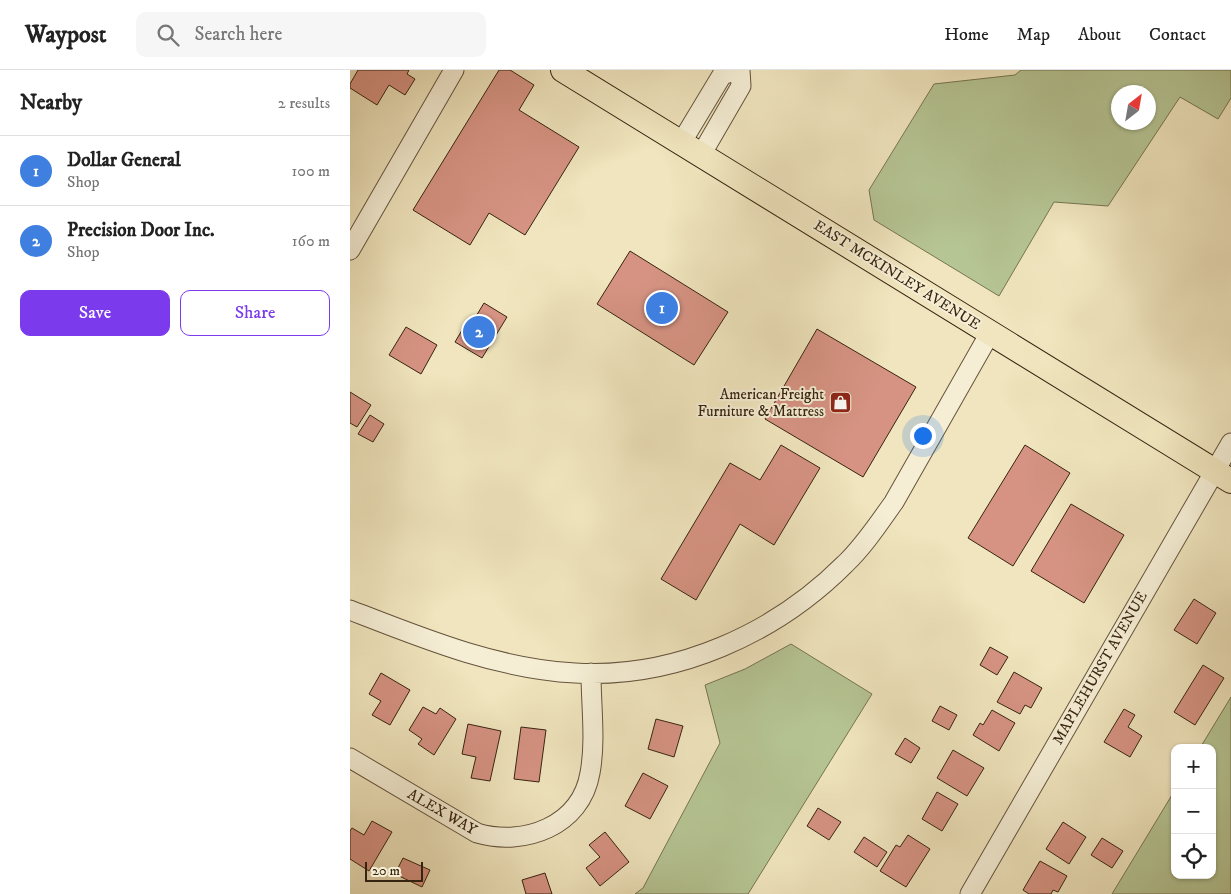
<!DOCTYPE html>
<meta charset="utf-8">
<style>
:root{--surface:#fff;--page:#f6f6f6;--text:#222;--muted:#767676;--line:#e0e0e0;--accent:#7c3aed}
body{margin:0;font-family:"IM FELL DW Pica",serif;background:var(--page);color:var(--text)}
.controls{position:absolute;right:15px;bottom:15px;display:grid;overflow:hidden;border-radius:10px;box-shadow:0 1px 4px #0004}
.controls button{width:45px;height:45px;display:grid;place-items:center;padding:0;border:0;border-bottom:1px solid var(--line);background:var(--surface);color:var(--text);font:25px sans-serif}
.compass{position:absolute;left:761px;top:15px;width:45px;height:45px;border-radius:50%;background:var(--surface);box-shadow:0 1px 4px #0004;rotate:31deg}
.scale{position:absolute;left:15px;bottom:12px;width:58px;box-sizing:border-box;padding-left:5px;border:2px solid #372410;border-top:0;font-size:14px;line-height:18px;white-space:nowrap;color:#372410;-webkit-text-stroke:4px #f5eed5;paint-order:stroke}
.you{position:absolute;left:572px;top:365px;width:18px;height:18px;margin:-12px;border:4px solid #fff;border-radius:50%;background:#1a73e8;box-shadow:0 0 0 8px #1a73e833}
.badge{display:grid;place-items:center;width:32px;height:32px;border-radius:50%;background:var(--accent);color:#fff;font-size:16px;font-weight:700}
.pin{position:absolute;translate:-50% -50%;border:2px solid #fff;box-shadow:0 1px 5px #0006}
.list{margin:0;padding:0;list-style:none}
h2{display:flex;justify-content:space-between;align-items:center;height:65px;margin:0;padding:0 20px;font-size:21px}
h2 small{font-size:16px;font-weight:400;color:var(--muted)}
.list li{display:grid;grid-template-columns:32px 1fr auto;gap:15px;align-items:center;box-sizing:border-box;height:70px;padding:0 20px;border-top:1px solid var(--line)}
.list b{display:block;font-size:19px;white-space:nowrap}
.list p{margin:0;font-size:16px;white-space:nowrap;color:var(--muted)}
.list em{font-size:16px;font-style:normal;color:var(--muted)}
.actions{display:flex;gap:10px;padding:15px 20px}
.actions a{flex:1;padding:11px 0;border:1px solid var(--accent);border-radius:10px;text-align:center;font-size:18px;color:var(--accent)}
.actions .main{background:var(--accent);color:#fff}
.icon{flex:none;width:28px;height:28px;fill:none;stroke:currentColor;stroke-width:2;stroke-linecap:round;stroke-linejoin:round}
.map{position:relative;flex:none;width:881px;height:824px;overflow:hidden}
header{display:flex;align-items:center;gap:30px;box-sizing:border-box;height:70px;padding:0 25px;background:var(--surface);border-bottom:1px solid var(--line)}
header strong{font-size:24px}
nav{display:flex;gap:28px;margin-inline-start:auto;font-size:18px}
.search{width:350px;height:45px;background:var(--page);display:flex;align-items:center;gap:12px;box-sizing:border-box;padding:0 18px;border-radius:10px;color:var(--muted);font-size:19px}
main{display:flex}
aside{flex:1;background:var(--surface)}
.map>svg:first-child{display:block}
</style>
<header>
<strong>Waypost</strong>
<div class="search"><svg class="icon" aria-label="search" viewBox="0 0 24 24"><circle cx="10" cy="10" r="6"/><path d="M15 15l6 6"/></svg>Search here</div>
<nav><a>Home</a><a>Map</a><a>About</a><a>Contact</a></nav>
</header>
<main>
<aside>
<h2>Nearby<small>2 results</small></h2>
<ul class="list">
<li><span class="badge" style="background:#3f7fe0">1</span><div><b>Dollar General</b><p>Shop</p></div><em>100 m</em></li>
<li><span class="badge" style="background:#3f7fe0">2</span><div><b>Precision Door Inc.</b><p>Shop</p></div><em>160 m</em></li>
</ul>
<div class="actions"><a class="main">Save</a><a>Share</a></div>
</aside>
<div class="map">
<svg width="881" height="824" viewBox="0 0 881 824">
<rect width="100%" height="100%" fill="#f0e5be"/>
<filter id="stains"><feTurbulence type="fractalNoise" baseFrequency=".004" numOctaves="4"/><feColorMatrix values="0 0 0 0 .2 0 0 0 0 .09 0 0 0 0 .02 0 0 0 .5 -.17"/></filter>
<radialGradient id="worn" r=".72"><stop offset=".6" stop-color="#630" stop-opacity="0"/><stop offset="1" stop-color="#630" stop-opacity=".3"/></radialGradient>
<path fill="#b6c594" stroke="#767452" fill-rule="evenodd" d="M671,0H881V28L868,49L830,27L758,136L704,132L649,226L524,150L519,120L584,14L665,5ZM798,22V52H768V22Z
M441,574L522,624L398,824H285L293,818L370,673L355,615L395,599Z
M881,627V824H762L825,720V805H862V678H850Z"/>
<path fill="#d69383" stroke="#372410" d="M8,0H59L57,4L65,9L55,25L39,15L27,35L0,18V14Z
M149,0H160L184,15L169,40L229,77L175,165L139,143L120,175L63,140Z
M280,181L378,242L344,295L247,234Z
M134,233L157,247L132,288L105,272L118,250L122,253Z
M56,257L87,275L71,304L39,285Z
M467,259L566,317L513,407L415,349Z
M0,322L21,335L7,357L0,353Z
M20,345L34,354L23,372L8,364Z
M431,375L470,398L424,475L390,454L346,530L311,509L380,393L410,410Z
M675,375L720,403L663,496L618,468Z
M721,434L774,465L734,533L681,501Z
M844,529L866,543L847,574L824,560Z
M640,577L658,587L647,605L630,595Z
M853,595L874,608L845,655L824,642Z
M664,602L692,618L681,638L675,635L670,644L647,632Z
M31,603L60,620L40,655L22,645L31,631L19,624Z
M590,636L607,645L599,660L582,651Z
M73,637L86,644L90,638L106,649L84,685L68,674L72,669L59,660Z
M774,639L785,645L778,657L792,666L780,687L754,672Z
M642,640L665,653L649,681L623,665L630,653L633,655Z
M306,649L333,656L324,687L298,679Z
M118,654L151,661L140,711L121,708L126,687L112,684Z
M171,657L196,660L189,712L164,709Z
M555,668L570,678L561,693L545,684Z
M603,680L634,698L617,726L587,708Z
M293,703L318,716L300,749L275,736Z
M587,722L608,734L592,761L572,749Z
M468,738L491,752L479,770L457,756Z
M22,751L42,762L19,801L0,789V761L2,758L14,765Z
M713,752L736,767L719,794L696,779Z
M255,762L279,792L250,816L236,798L250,787L239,775Z
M558,765L580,779L556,817L530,801L546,775L550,777Z
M514,767L537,782L527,797L504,782Z
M752,768L773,781L762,798L741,785Z
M53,788L80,800L72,817L45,804Z
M690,791L717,806L708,822L703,820L701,824H679L673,820Z
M195,803L202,824H176L172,810Z"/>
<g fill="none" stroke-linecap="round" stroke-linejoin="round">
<defs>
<path id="minor" d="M331,73L372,5L387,0
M351,85L391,16L390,0
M0,180L104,0
M0,540C72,568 147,599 225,603C325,609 425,564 495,494C514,476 529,453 544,432L640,263
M0,688L127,763C174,777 231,756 240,703C246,671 241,636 241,603
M620,824L881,373"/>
<path id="major" d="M213,0L881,411"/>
</defs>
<use href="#minor" stroke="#65543c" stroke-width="21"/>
<use href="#major" stroke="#372410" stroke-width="26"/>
<use href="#minor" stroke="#f5eed5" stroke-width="19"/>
<use href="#major" stroke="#f0e5be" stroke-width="24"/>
</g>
<defs>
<symbol id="shop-square" viewBox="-11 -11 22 22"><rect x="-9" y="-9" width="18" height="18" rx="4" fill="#8f2418" stroke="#f5eed5"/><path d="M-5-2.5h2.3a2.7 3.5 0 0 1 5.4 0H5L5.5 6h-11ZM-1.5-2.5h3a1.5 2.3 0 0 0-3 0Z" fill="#fff"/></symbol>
</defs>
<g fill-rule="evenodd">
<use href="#shop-square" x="478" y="320" width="25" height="25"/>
</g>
<g text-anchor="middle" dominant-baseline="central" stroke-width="4" stroke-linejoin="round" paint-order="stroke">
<g font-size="15" fill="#372410" stroke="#f5eed5">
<text transform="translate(547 205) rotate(32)">EAST MCKINLEY AVENUE</text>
<text transform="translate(750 598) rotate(-60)">MAPLEHURST AVENUE</text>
<text transform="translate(92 742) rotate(30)">ALEX WAY</text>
</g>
<g font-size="15" fill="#372410" stroke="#f5eed5" text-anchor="end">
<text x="474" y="324">American Freight<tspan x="474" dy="17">Furniture &amp; Mattress</tspan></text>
</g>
</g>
<rect width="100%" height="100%" filter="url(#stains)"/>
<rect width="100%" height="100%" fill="url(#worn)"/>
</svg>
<div class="controls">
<button>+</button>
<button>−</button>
<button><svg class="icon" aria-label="locate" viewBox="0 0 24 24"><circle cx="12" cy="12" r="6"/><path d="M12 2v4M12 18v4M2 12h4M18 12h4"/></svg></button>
</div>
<svg class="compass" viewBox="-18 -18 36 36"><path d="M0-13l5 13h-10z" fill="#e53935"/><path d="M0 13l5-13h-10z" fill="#767676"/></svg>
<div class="scale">20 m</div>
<div class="you"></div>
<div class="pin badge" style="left:312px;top:238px;background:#3f7fe0">1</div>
<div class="pin badge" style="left:129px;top:262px;background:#3f7fe0">2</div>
</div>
</main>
